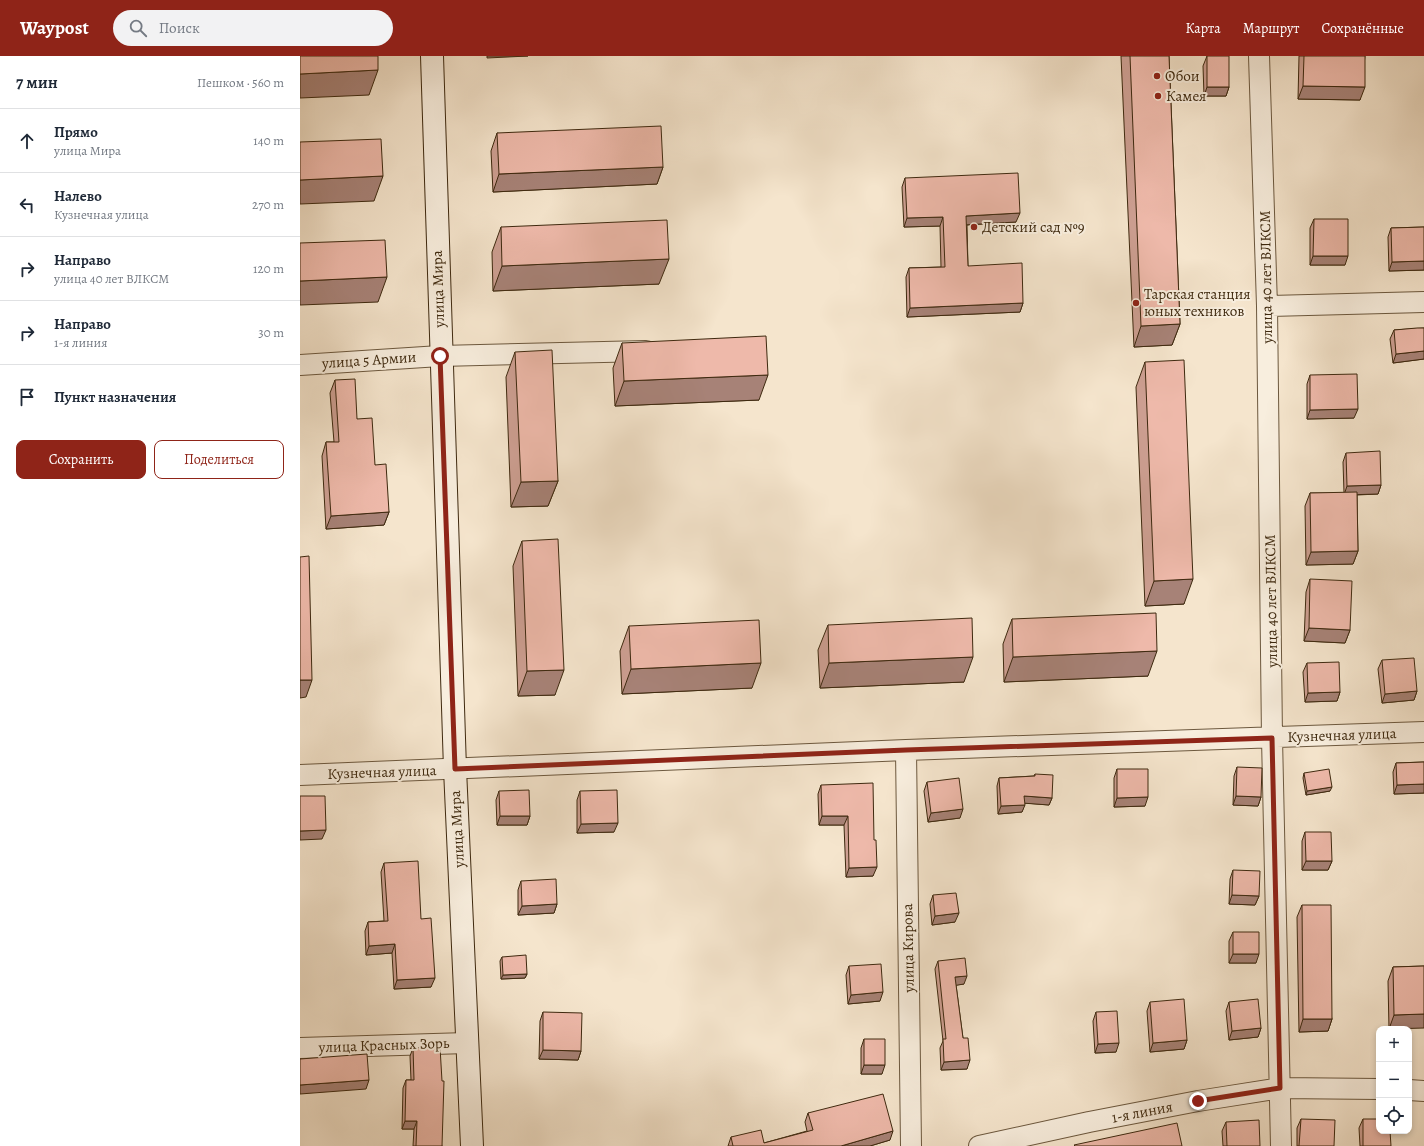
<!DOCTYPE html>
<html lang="ru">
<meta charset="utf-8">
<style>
:root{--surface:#fff;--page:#f2f2f3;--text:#1f2937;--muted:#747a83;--line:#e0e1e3;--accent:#8f2418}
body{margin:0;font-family:Alegreya,serif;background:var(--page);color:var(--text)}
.controls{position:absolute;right:12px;bottom:12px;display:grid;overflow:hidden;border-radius:8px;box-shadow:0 2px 6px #0003}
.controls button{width:36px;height:36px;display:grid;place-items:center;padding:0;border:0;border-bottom:1px solid var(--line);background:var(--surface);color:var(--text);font:20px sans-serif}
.stop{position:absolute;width:12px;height:12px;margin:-9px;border:3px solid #8f2418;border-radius:50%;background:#fff}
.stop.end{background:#8f2418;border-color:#fff;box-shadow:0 1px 4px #0008}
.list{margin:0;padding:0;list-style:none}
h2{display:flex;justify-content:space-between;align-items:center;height:52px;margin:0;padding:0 16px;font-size:17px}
h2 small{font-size:13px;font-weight:400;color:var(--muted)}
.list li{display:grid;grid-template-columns:26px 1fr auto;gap:12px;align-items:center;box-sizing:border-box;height:64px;padding:0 16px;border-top:1px solid var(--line)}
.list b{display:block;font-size:15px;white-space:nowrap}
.list p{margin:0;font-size:13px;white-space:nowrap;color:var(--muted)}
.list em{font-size:13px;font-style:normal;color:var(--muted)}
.actions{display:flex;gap:8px;padding:12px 16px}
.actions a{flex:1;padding:9px 0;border:1px solid var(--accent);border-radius:8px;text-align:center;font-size:14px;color:var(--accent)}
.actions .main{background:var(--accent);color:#fff}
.icon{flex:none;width:22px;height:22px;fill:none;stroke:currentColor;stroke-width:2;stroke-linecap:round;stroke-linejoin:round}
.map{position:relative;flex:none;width:1124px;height:1090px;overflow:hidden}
header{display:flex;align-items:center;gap:24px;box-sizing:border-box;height:56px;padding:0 20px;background:var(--accent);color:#fff}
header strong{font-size:19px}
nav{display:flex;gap:22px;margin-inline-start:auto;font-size:14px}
.search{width:280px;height:36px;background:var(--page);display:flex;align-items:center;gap:10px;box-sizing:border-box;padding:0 14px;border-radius:22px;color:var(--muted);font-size:15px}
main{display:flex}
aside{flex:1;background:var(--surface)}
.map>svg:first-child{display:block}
</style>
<header>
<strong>Waypost</strong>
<div class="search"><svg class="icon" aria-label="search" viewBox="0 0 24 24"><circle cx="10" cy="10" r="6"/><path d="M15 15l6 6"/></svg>Поиск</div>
<nav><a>Карта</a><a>Маршрут</a><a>Сохранённые</a></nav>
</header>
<main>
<aside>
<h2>7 мин<small>Пешком · 560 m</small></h2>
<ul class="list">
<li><svg class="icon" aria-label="ahead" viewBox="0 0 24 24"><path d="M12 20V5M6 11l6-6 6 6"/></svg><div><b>Прямо</b><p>улица Мира</p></div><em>140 m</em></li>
<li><svg class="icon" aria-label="left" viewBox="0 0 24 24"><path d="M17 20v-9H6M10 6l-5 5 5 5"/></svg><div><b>Налево</b><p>Кузнечная улица</p></div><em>270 m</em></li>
<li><svg class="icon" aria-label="right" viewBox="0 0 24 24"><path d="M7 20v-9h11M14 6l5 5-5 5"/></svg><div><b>Направо</b><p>улица 40 лет ВЛКСМ</p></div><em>120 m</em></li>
<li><svg class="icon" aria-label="right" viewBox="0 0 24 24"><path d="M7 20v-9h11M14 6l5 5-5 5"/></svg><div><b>Направо</b><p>1-я линия</p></div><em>30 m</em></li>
<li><svg class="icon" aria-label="arrive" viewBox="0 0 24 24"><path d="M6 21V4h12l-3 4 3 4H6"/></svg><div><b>Пункт назначения</b></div></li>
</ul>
<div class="actions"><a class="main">Сохранить</a><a>Поделиться</a></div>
</aside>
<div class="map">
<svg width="1124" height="1090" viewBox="0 0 1124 1090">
<rect width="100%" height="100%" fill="#f5e5cd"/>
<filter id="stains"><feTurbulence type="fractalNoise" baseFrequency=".005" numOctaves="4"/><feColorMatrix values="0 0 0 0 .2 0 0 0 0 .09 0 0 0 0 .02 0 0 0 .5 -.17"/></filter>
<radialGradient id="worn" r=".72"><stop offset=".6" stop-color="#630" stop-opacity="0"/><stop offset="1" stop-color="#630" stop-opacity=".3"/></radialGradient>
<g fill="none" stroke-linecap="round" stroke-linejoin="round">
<defs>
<path id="minor" d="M959,0L967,250L972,682L981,1090
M967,250L1124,246
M0,309L140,300L346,295
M606,694L611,1090
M0,719L606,694L1124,676
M0,992L167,987
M1109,1034L1124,1035
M679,1090L789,1066L898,1045L980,1032L1079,1033"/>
<path id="secondary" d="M132,0L155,713L172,1090"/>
</defs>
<use href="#minor" stroke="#6c583e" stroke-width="22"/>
<use href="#secondary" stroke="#3e290f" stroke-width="24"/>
<use href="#minor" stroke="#f8eede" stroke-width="20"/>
<use href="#secondary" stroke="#f8eede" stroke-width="22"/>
</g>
<path fill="#cd9f92" stroke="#3e290f" d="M821,0H869L880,268L872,289L834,291Z
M907,0L929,31L926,40H904L903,10Z
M999,0H1065L1060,44L998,43Z
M197,77L363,111L357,128L193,136L191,95Z
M605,122L716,166L667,169L668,210L723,247L720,256L607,261L606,221L609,212L641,211L640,170L604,171L602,131Z
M1014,163L1045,209H1010V172Z
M201,171L359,228L193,235L192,196Z
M1124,171V214L1089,215L1088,181L1091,172Z
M1124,272V303L1093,307L1090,283L1094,274Z
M322,287L459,344L315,350L313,312Z
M215,296L258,425L248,450L211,451L206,321Z
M845,306L884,548L845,550L836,331Z
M1010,319L1054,362L1007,363V328Z
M35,324L57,363L75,409L89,456L84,469L26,473L22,400L26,386H34L30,337Z
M1046,397L1081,429L1078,438L1057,439L1058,495L1053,508L1006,509L1005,450L1010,437H1044L1043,406Z
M222,485L255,639L218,640L213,510Z
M1010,523L1050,574L1045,587L1004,585L1006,536Z
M712,563L848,620L704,626L703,588Z
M528,569L664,626L520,632L518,594Z
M329,570L452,632L322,638L320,595Z
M1082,604L1117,635L1114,644L1082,647L1078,613Z
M1007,607L1040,636L1037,645L1005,646L1003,616Z
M1124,706V737L1094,738L1093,716L1096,707Z
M937,711L961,741L958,750L933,749L934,720Z
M817,713L845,750L814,751V722Z
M1004,717L1030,735L1006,739L1003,722Z
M735,718L752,742L749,749L725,747L722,756L698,758L697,730L699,722L734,720Z
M627,726L660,762L628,766L624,735Z
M521,729L574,784L573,820L546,821L544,769H519L518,738Z
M199,735L230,760L227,769H197L196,744Z
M280,735L314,776L277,777V744Z
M1005,776L1032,805L1028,814H1002V785Z
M84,807L121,863L131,931L94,933L92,897L66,899L65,875L68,866L84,865L81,816Z
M933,814L959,840L955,849L929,848L930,823Z
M221,825L257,848L254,857L218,859V834Z
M633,839L655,866L632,869L630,848Z
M1002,849L1032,963L1028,975L999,976L997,861Z
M933,876L956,907H929V885Z
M202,901L227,918L225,922L201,923L200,905Z
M638,905L664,928L656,929L667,1013L641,1014L640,992L643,985L635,913Z
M549,910L580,945L548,948L546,919Z
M1124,910L1089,973L1088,925L1093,911Z
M850,946L887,984L884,993L850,996L847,955Z
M929,946L961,972L958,981L929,984L926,955Z
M243,956L281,995L278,1004L239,1003L240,965Z
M796,956L816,996L795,997L793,965Z
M564,983L582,1018H561V992Z
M113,992L142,1090H113L114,1073H102L103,1032L106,1024H111L110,1000Z
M508,1057L590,1084L570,1090H428L431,1081L464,1087L507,1075L505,1066Z
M1001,1063L1034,1090H997V1072Z
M1063,1063L1091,1090H1060L1059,1072Z
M926,1066L960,1090H923L922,1075Z"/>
<path fill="#a78277" stroke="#3e290f" d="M187,0H228L187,2Z
M78,14L69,39L0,42V18Z
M1003,30L1065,31L1060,44L998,43Z
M907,31H929L926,40H904Z
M363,111L357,128L193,136L199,118Z
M83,120L74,145L0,148V124Z
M720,157L716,166L663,169L666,160Z
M643,161L640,170L604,171L607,162Z
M1013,200H1048L1045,209H1010Z
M369,203L359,228L193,235L202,210Z
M1124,205V214L1089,215L1092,206Z
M87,221L78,246L0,249V225Z
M723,247L720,256L607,261L610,252Z
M880,268L872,289L834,291L841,270Z
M1124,295V303L1093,307L1096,298Z
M468,319L459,344L315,350L324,325Z
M1058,353L1054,362L1007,363L1010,354Z
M258,425L248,450L211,451L221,426Z
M1081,429L1078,438L1044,439L1047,430Z
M89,456L84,469L26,473L31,460Z
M1058,495L1053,508L1006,509L1011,496Z
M893,523L884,548L845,550L854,525Z
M1009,572L1050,574L1045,587L1004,585Z
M857,595L848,620L704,626L713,601Z
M673,601L664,626L520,632L529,607Z
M461,607L452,632L322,638L331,613Z
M264,614L255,639L218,640L227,615Z
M0,624H12L6,641L0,642Z
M1117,635L1114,644L1082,647L1085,638Z
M1040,636L1037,645L1005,646L1008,637Z
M1124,728V737L1094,738L1097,729Z
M1032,731L1030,735L1006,739L1007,735Z
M724,740L752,742L749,749L722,747Z
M936,740L961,741L958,750L933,749Z
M848,741L845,750L814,751L817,742Z
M725,749L722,756L698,758L701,750Z
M663,753L660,762L628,766L631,757Z
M200,760H230L227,769H197Z
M522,760H548L544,769H519Z
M318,767L314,776L277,777L281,768Z
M26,774L22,783L0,784V775Z
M1006,805H1032L1028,814H1002Z
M577,811L573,820L546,821L549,812Z
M932,839L959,840L955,849L929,848Z
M257,848L254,857L218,859L222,850Z
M659,857L655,866L632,869L635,860Z
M95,888L92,897L66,899L69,890Z
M933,898H959L956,907H929Z
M227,918L225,922L201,923L203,919Z
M667,920L664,928L652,930L655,921Z
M135,922L131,931L94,933L97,924Z
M583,936L580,945L548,948L551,939Z
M1124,958V972L1089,973L1094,959Z
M1003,963H1032L1028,975L999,976Z
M961,972L958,981L929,984L932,975Z
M887,984L884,993L850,996L853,987Z
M819,987L816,996L795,997L798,988Z
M243,994L281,995L278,1004L239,1003Z
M670,1004L667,1013L641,1014L644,1006Z
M564,1009H585L582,1018H561Z
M69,1024L66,1033L0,1038V1029Z
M105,1065H117L114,1073H102Z
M593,1075L590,1084L570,1090H541Z"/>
<path fill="#eeb9aa" stroke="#3e290f" d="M0,0H78V14L0,18Z
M830,0H869L880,268L841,270Z
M907,0H929V31H907Z
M1004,0H1065V31L1003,30Z
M361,70L363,111L199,118L197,77Z
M81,83L83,120L0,124V86Z
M718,117L720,157L666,160L668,210L722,207L723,247L610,252L609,212L645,211L643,161L607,162L605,122Z
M1014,163H1048V200H1013Z
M367,164L369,203L202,210L201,171Z
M1124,171V205L1092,206L1091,172Z
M85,184L87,221L0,225V187Z
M1117,272H1124V295L1096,298L1094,274Z
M466,280L468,319L324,325L322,287Z
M252,294L258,425L221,426L215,296Z
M884,304L893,523L854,525L845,306Z
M1057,318L1058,353L1010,354V319Z
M55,323L57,363L72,362L75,409L86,408L89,456L31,460L26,386H39L35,324Z
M1080,395L1081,429L1047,430L1046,397Z
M1057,436L1058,495L1011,496L1010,437Z
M258,483L264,614L227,615L222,485Z
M9,500L12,624H0V501Z
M1010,523L1052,525L1050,574L1009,572Z
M856,557L857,595L713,601L712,563Z
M672,562L673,601L529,607L528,569Z
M459,564L461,607L331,613L329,570Z
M1114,602L1117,635L1085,638L1082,604Z
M1039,606L1040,636L1008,637L1007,607Z
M1124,706V728L1097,729L1096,707Z
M937,711L962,712L961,741L936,740Z
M817,713H848V741L817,742Z
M1029,713L1032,731L1007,735L1004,717Z
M735,718L753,719L752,742L724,740L725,749L701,750L699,722L735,720Z
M659,722L663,753L631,757L627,726Z
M573,727L574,784H576L577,811L549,812L548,760H522L521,729Z
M229,734L230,760H200L199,735Z
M317,734L318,767L281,768L280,735Z
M0,740H25L26,774L0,775Z
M1005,776H1031L1032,805H1006Z
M118,805L121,863L131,862L135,922L97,924L95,888L69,890L68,866L88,865L84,807Z
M933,814L960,815L959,840L932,839Z
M256,823L257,848L222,850L221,825Z
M656,837L659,857L635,860L633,839Z
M1002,849H1031L1032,963H1003Z
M933,876H959V898H933Z
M226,899L227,918L203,919L202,901Z
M665,902L667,920L655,921L663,982H668L670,1004L644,1006L643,983H646L638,905Z
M581,908L583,936L551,939L549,910Z
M1124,910V958L1094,959L1093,911Z
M884,943L887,984L853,987L850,946Z
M958,943L961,972L932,975L929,946Z
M817,955L819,987L798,988L796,956Z
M243,956L282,957L281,995L243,994Z
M564,983H585V1009H564Z
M140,991L142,1025H144L142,1090H116L117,1065H105L106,1024H114L113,992Z
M67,998L69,1024L0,1029V1003Z
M583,1038L593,1075L541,1090H433L431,1081L461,1074L464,1087L513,1074L508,1057Z
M1001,1063L1035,1064L1034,1090H999Z
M1063,1063H1079V1075H1090L1091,1090H1063Z
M959,1064L960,1090H927L926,1066Z
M877,1067L882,1090H775L774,1089Z"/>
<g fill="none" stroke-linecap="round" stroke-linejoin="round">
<path stroke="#8f2418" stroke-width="5" d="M140,300L155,713L606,694L972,682L980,1032L898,1045"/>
</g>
<g fill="#8f2418" stroke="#f8eede" stroke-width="1.5">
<circle cx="857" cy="20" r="4"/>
<circle cx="858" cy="40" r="4"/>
<circle cx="674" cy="171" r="4"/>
<circle cx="836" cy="247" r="4"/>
</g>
<g text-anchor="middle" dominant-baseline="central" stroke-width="4" stroke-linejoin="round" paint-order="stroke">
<g font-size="15" fill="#3e290f" stroke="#f8eede" text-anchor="start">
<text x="865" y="20">Обои</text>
<text x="866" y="40">Камея</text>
<text x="682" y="171">Детский сад №9</text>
<text x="844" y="238">Тарская станция<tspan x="844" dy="17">юных техников</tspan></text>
</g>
<g font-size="15" fill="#3e290f" stroke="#f8eede">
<text transform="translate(966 221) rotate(-91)">улица 40 лет ВЛКСМ</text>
<text transform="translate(138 233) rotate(-92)">улица Мира</text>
<text transform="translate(69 304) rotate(-4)">улица 5 Армии</text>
<text transform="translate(971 545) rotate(-91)">улица 40 лет ВЛКСМ</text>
<text transform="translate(1042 679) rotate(-2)">Кузнечная улица</text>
<text transform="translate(82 716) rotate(-2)">Кузнечная улица</text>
<text transform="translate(157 773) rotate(-93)">улица Мира</text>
<text transform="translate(608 892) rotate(-91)">улица Кирова</text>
<text transform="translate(84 989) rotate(-2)">улица Красных Зорь</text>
<text transform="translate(842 1056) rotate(-11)">1-я линия</text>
</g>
</g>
<rect width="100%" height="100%" filter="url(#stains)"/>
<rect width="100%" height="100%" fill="url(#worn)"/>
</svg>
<div class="controls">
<button>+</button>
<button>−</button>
<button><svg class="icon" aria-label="locate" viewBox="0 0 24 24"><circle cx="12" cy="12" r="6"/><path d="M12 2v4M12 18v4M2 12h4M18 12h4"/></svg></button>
</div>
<div class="stop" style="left:140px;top:300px"></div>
<div class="stop end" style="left:898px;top:1045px"></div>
</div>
</main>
